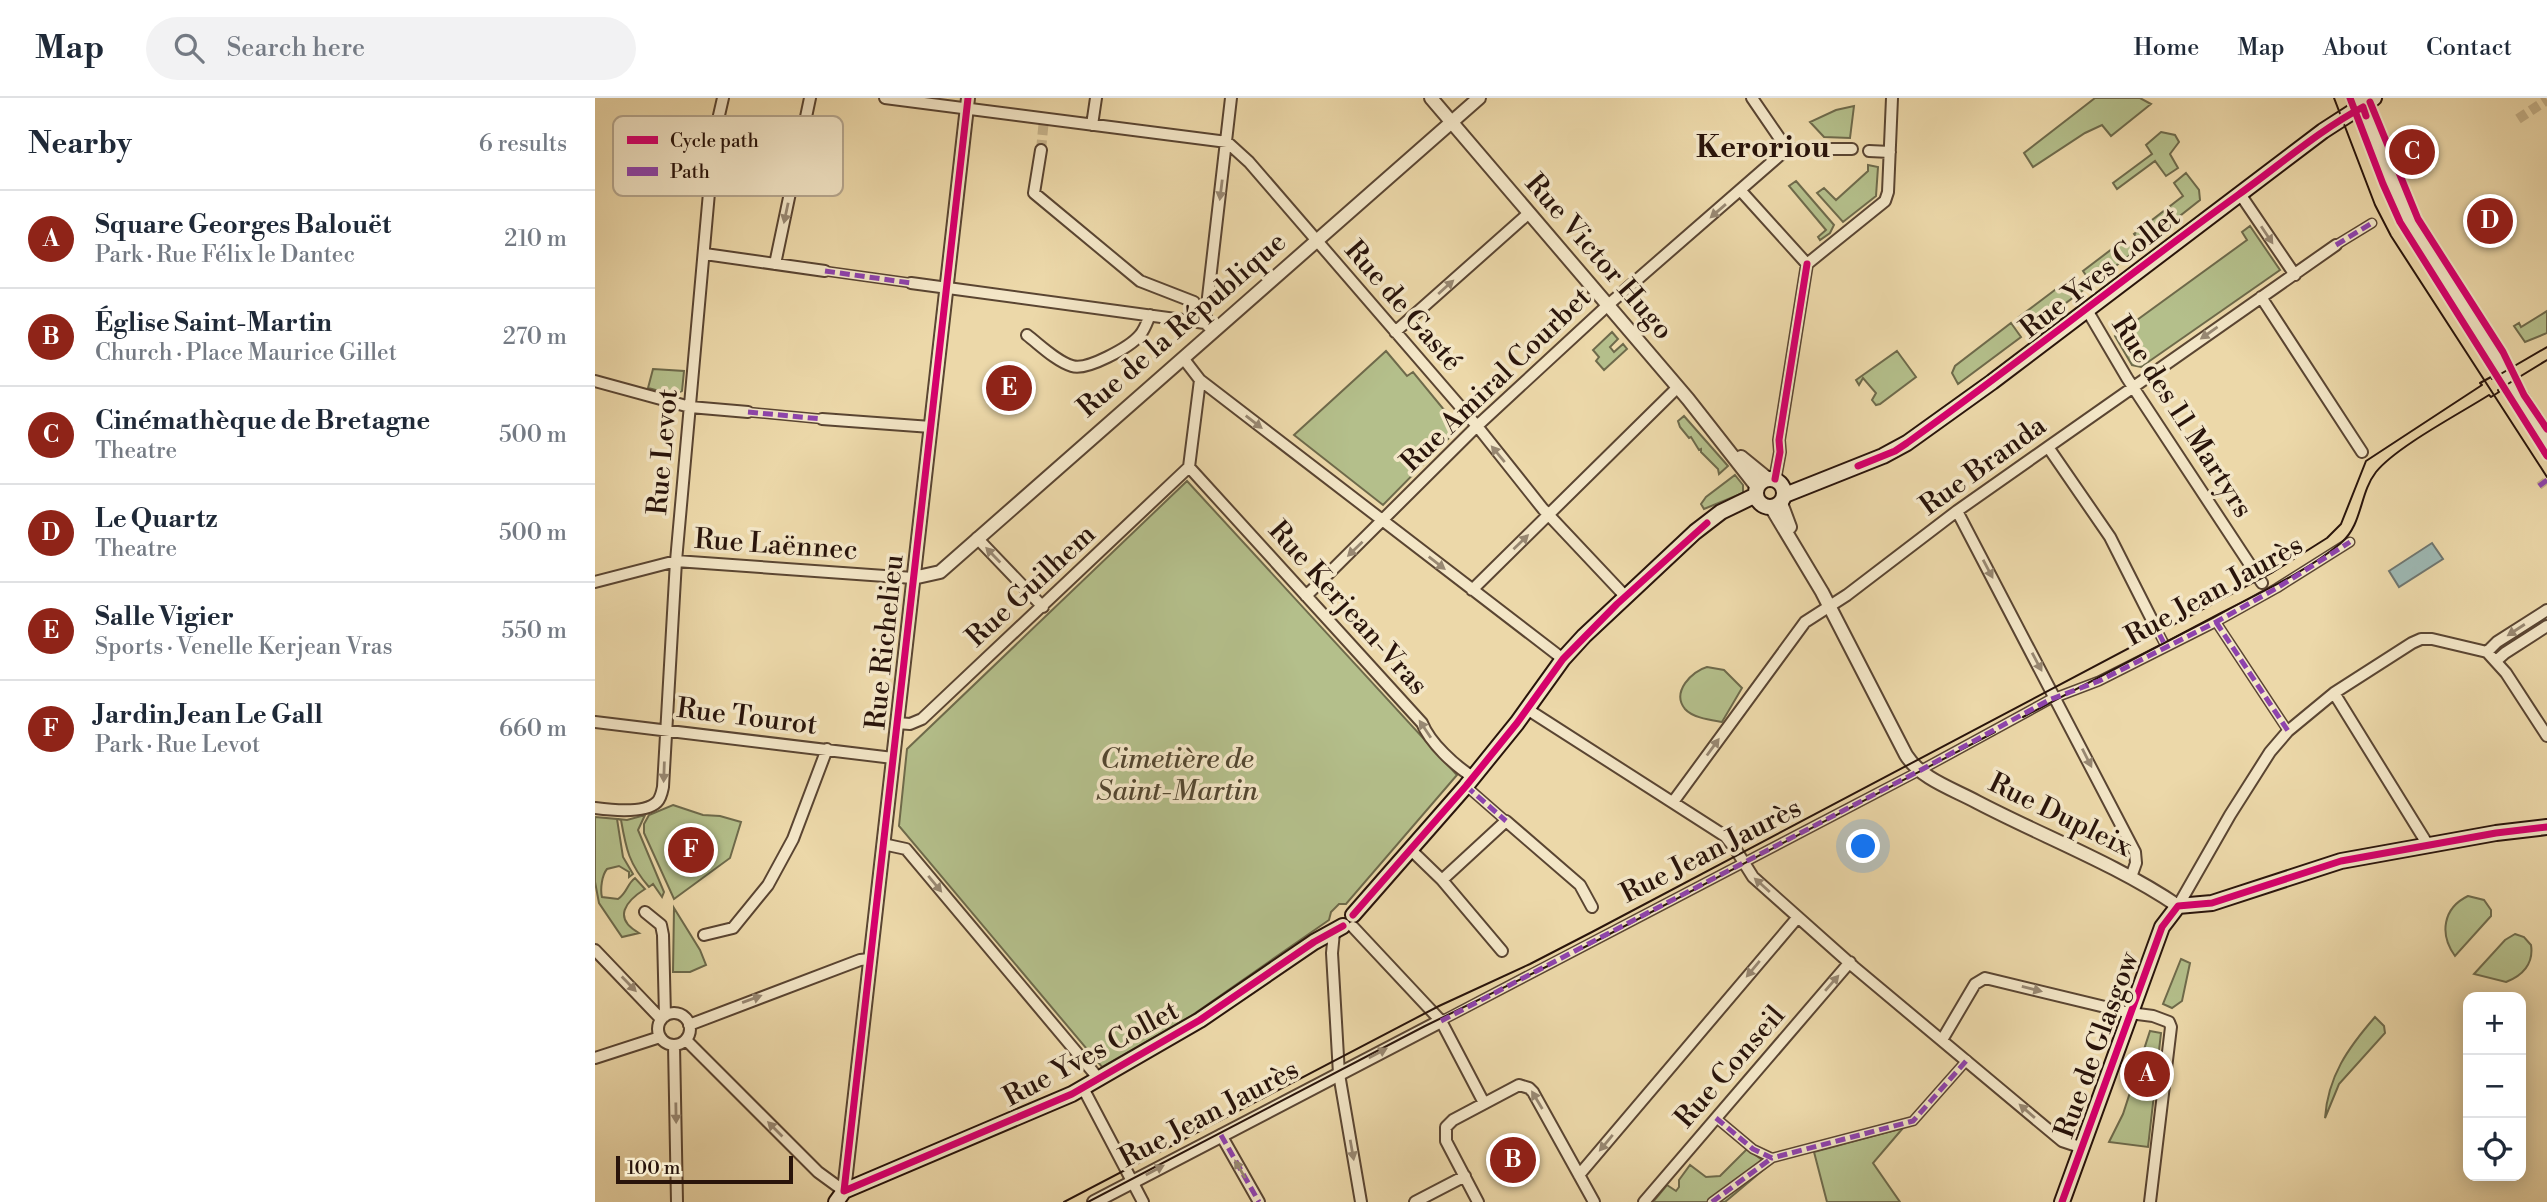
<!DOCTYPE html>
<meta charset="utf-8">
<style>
:root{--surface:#fff;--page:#f2f2f3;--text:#1f2937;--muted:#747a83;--line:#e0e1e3;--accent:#8f2418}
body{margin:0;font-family:"Libre Bodoni",serif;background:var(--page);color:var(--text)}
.controls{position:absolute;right:21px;bottom:21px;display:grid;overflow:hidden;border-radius:14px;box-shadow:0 4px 18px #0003}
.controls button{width:63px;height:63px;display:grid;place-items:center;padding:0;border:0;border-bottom:2px solid var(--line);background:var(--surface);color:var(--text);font:35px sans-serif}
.scale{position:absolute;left:21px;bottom:18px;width:177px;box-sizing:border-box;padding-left:7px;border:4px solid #29140b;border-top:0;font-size:19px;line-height:24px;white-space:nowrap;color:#29140b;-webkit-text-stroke:5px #f3e6c7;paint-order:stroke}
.you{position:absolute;left:1269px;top:749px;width:24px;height:24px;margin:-18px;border:5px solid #fff;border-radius:50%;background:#1a73e8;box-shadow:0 0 0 10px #1a73e833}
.badge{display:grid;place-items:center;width:46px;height:46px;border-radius:50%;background:var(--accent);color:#fff;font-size:23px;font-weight:700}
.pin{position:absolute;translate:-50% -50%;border:4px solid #fff;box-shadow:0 2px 7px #0006}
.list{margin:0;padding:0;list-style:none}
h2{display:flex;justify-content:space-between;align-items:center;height:91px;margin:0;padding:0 28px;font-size:30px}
h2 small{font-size:23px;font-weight:400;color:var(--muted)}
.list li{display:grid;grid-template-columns:46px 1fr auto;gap:21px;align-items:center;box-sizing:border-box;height:98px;padding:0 28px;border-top:2px solid var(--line)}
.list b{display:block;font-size:26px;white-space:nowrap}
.list p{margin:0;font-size:23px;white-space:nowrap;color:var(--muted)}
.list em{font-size:23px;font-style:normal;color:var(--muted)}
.icon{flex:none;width:38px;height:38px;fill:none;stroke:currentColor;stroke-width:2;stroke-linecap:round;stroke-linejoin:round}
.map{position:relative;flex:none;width:1952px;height:1104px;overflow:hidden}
header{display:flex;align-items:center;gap:42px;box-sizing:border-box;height:98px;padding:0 35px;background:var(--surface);border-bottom:2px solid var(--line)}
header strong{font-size:33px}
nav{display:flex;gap:38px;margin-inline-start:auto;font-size:24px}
.search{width:490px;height:63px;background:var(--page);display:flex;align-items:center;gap:18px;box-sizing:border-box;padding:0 24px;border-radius:38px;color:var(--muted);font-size:26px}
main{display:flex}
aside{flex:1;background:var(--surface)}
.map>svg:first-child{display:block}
</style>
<header>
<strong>Map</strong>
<div class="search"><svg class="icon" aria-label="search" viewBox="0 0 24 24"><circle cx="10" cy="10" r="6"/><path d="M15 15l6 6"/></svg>Search here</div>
<nav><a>Home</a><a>Map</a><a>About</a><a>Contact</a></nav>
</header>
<main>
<aside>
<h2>Nearby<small>6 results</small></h2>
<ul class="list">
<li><span class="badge">A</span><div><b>Square Georges Balouët</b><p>Park · Rue Félix le Dantec</p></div><em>210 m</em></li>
<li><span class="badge">B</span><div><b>Église Saint-Martin</b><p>Church · Place Maurice Gillet</p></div><em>270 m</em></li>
<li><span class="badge">C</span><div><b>Cinémathèque de Bretagne</b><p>Theatre</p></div><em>500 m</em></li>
<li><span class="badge">D</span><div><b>Le Quartz</b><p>Theatre</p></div><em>500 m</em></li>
<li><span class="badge">E</span><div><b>Salle Vigier</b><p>Sports · Venelle Kerjean Vras</p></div><em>550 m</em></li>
<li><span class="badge">F</span><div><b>Jardin Jean Le Gall</b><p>Park · Rue Levot</p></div><em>660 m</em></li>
</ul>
</aside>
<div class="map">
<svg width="1952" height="1104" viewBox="0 0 1952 1104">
<rect width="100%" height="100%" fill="#ecd8a9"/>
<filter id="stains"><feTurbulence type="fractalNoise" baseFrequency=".00286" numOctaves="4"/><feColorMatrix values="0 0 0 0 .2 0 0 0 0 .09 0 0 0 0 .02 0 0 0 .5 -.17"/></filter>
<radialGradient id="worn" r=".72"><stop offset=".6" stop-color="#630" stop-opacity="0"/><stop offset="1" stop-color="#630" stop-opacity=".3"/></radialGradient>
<path fill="#b4bf8b" stroke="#6e6a4b" stroke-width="2" d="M1500,0H1545L1556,6L1516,38L1507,27L1490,35L1438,69L1429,55Z
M1259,8L1255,40L1229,39L1215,24L1241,12Z
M1566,34L1580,37L1584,44L1575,56L1583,70L1571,78L1560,63L1522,91L1518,85L1557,56L1551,47Z
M1273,67L1283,69L1281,98L1248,124L1222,95L1229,90L1241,102L1273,73Z
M1591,75L1604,92L1605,102L1548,147L1539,136L1588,98L1579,85Z
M1201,83L1239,127L1235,135L1225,142L1223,139L1231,132L1194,88Z
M1655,128L1685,172L1546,269L1537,267L1520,238L1652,142L1647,134Z
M1530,141L1539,154L1497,186L1488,173Z
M1477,179L1488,192L1434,233L1424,219Z
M1952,213V235L1930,244L1919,228L1924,225L1926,229Z
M1416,225L1426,239L1363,286L1357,275L1360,268Z
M1017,234L1023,241L1015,249L1019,254L1028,246L1032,251L1009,272L1001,263L1004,259L998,252Z
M791,253L812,278L818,274L864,330L788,407L699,337Z
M1302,253L1321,279L1285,306L1281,307L1277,302L1281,295L1268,280L1264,287L1261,282Z
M58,271L89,273L87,293L80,297L53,290Z
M1089,318L1133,368L1124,376L1123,371L1106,354V351L1104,352L1096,339L1094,340L1085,329L1083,323Z
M1140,377L1148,387V395L1109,411L1106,406L1111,399Z
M592,383L862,677L751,806H744L736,814L734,822L596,918L507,969L304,728L312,651Z
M1112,569L1129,572L1147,590L1127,624C1116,622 1098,620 1090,611C1076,594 1097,573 1112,569Z
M78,707L108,717L125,718L146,724L135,760L79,801L49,735V726L54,717Z
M50,717L43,732L69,794L67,799L58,786L54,789C34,766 31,751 26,722L23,721L32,722Z
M0,719L22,721L28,759L38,776L34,779V774L24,768L12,771C7,777 5,791 7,799L23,801C32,795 32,786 40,780L50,791C31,803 17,820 44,835L27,839L4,805L0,784Z
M1873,798L1889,802L1896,812V818L1860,858C1844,836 1848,810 1873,798Z
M79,810L105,852L111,867L95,874H78Z
M1920,836L1929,839L1936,847C1939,866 1927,878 1911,884L1879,876L1910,842Z
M1586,861L1595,865L1587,903L1577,910L1568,906Z
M1780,919L1789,928L1790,935L1744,986L1730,1020C1733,978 1753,950 1780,919Z
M1555,933L1566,935L1553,1049L1514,1044L1528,1016Z
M1308,1030L1278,1065L1305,1104H1232L1219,1054Z
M1152,1051L1174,1067L1130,1104H1058L1072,1087L1081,1093L1084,1089V1082L1095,1067L1111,1079L1125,1078Z"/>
<path fill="#9db8b3" stroke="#6f7670" stroke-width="2" d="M1837,445L1848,461L1804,489L1794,473Z"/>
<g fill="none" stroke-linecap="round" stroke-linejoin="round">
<path stroke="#c5b189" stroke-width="8" stroke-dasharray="8 4" stroke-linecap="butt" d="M1944,388L1952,382"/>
<path stroke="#c5b189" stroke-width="10" stroke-dasharray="10 5" stroke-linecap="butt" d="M1923,21L1952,2
M446,52L449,21"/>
<defs>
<path id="pedestrian" d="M1741,147L1777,125
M230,173L316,185
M153,314L227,321
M1557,522L1571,549
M1621,524L1693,633
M871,688L911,723
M846,923L1324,673L1454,602L1504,583L1621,524L1682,490L1755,444
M1121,1020L1158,1051L1177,1060L1318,1023L1372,962
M1117,1104L1177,1060"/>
<path id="minor" d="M290,0L632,44L654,64L882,328L948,411L1030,498
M1157,0L1192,51
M497,27L501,0
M1192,51H1257
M446,52L439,95L545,183L599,204
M1274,53L1295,54
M1146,93L1212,166
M1645,96L1700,177
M110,156L230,173
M180,166L215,0
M1212,166L1290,103L1293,94L1297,0
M316,185L610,225
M1666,199L1767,354
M1492,212L1532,280L1667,485
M614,229L610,225L636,0
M800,234L934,115
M432,237C445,247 461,263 477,268C492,273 535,249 545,237C550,231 552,224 555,217
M588,260L605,282L594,369
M605,282L968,561
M0,283L95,309L153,314
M227,321L336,329
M1453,349L1515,439L1557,522
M594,369L827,625C835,645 860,668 878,679
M1180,381L1185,354L1184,342L1212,166
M1362,413L1540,754L1541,765L1536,779
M382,440L448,509
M0,484L81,463L318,480
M877,492L1083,289
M711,498L882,328L1013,207L1192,51
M1892,554L1902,544L1952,512
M1901,563L1910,555L1952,528
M1739,595L1833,747
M932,611L1130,738L1141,752L1158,779L1259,869L1467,1043L1488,1050
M0,624L298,660
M302,625L315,626L327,621L594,369
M1078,704L1210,524L1252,497L1362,413L1453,349L1741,147
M0,710C15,712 50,716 62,704C66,700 67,694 68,689L81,463L119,39L128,0
M288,746L311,751L504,981
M815,751L847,782L907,853
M847,782L911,723L985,787L997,809
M1583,808L1635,717L1675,654L1693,633L1739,595L1817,545L1826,541H1837L1892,554L1911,575L1952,638
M50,814L66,827L68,837L70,918
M758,829L846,923L889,1005
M739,834L737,855L744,976L766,1104
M109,837L138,830L173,787L198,741L232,651
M0,852L66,921
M63 931a16 16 0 1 1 32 0a16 16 0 1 1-32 0Z
M94,927L265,862L275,861
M91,942L223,1074L249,1093
M1347,942L1380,886L1390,880L1535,915L1558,918L1574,924L1576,929L1555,1104
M79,947L82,1104
M0,960L65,939
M488,990L548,1104
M626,1037L664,1104
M984,1077L1203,819
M820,1104L870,1078
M883,1104L851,1043V1029L858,1022L924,987L934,990L938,994L999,1104
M1049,1104L1255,864"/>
<path id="tertiary" d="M836,0L1093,301L1162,389
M1146,359L1173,381
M1186,405L1195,429
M1176,409L1227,494L1311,657C1326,681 1358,691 1382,704C1449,739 1521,766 1583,808
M318,480L345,474L884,0
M249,1093L373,0
M499,1104L846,923"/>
<path id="secondary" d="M1766,1L1807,108L1952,341
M1161 395a14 14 0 1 1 28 0a14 14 0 1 1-28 0Z
M1190,397L1288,358L1312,345L1397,284L1728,33L1779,0
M758,817L871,688L922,625L968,561L989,538L1100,434L1126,414L1161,397
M241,1104L249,1093L477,996L605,922L719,844L748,828
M1467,1104L1567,829L1583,808L1617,805L1746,763L1901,735L1952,729"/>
</defs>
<use href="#pedestrian" stroke="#5a4532" stroke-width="11"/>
<use href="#minor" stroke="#5a4532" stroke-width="14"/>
<use href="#tertiary" stroke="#5a4532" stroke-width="16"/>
<use href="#secondary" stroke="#29140b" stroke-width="18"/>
<use href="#pedestrian" stroke="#f3e6c7" stroke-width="8"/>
<use href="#minor" stroke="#f3e6c7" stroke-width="10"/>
<use href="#tertiary" stroke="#f3e6c7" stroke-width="12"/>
<use href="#secondary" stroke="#f3e6c7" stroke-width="14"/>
<path stroke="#29140b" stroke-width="2" d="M1739,0L1780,107L1796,138L1952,379
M1428,619C1493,585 1560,550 1626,515C1666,494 1711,474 1746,445C1768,426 1764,396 1781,374C1801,349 1864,316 1894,297L1896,299L1904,294L1903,292L1952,262
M986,851L1400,634
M469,1104L844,908L935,866L997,834L1678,474L1732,440L1746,426L1771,363L1887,287L1885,285L1896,279L1897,281L1952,249
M493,1104L830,928L955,867"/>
<path stroke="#8e44ad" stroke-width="5" stroke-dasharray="10 5" stroke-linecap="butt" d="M1741,147L1777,125
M230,173L316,185
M153,314L227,321
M1944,388L1952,382
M1557,522L1571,549
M1621,524L1693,633
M871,688L911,723
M846,923L1324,673L1454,602L1504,583L1621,524L1682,490L1755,444
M1121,1020L1158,1051L1177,1060L1318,1023L1372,962
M626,1037L664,1104
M1117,1104L1177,1060"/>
<defs>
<path id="cycleway" d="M373,0L249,1093L477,996L605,922L719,844L748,828
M1755,0L1788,86L1805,124L1952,358
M1775,4L1823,121L1908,254L1929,297L1952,331
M1263,368L1300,353L1312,345C1424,265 1531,178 1643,97C1685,67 1723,33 1768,9L1771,18
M1180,381L1185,354L1184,342L1212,166
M758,817L871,688L922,625L968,561L1022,506L1112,425
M1467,1104L1567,829L1583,808L1617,805L1746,763L1901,735L1952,729"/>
</defs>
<use href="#cycleway" stroke="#f3e6c7" stroke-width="11"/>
<use href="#cycleway" stroke="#d6006c" stroke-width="7"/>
</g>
<defs><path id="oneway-solid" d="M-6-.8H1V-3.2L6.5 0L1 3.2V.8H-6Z" transform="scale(1.75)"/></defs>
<g fill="#988872">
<use href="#oneway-solid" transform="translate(626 92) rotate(97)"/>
<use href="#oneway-solid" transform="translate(1123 113) rotate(139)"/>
<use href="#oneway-solid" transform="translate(191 115) rotate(102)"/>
<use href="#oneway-solid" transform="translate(1672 137) rotate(56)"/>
<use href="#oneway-solid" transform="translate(851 189) rotate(-42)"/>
<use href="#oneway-solid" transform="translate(1614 235) rotate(145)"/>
<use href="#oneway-solid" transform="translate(659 324) rotate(38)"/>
<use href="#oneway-solid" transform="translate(903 356) rotate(-130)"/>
<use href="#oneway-solid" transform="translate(926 444) rotate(-44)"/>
<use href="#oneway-solid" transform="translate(760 451) rotate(136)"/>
<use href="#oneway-solid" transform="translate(398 457) rotate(-134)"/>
<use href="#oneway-solid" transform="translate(842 465) rotate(38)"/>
<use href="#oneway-solid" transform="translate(1393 471) rotate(62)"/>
<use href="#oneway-solid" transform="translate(1921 532) rotate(147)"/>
<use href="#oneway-solid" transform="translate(1442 564) rotate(62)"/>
<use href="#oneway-solid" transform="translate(830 631) rotate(-124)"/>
<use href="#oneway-solid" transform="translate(1118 649) rotate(-54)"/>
<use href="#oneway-solid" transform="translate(1492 660) rotate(63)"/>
<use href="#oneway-solid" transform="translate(69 674) rotate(92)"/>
<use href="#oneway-solid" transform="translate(340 786) rotate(50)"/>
<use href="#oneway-solid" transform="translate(1167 787) rotate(-138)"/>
<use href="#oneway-solid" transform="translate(1158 871) rotate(130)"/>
<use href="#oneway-solid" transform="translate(1237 885) rotate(-49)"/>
<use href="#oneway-solid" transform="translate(34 886) rotate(46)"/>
<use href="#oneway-solid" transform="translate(1437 891) rotate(14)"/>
<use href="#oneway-solid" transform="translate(157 901) rotate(-20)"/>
<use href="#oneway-solid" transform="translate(783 955) rotate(-28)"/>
<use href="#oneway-solid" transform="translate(942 1002) rotate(-121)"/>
<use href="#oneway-solid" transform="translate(1432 1013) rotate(-139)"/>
<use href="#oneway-solid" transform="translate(81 1015) rotate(89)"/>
<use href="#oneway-solid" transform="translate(180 1031) rotate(-135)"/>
<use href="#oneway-solid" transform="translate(1011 1045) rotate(130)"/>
<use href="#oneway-solid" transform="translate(757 1052) rotate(80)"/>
<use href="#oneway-solid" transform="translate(645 1071) rotate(-120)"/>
<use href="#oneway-solid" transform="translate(560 1072) rotate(-28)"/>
</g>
<g text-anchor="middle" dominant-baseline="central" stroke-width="7" stroke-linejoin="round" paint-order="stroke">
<g font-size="28" fill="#29140b" stroke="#f3e6c7">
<text transform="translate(1004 159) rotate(49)">Rue Victor Hugo</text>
<text transform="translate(1505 175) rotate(-38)">Rue Yves Collet</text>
<text transform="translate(808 208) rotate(49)">Rue de Gasté</text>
<text transform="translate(587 227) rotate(-41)">Rue de la République</text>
<text transform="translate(901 282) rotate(-44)">Rue Amiral Courbet</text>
<text transform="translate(1587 319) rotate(57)">Rue des 11 Martyrs</text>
<text transform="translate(68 354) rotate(-85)">Rue Levot</text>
<text transform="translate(1388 368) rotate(-36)">Rue Branda</text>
<text transform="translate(181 447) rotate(4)">Rue Laënnec</text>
<text transform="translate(436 488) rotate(-43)">Rue Guilhem</text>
<text transform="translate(1619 493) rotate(-29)">Rue Jean Jaurès</text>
<text transform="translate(753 510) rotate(48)">Rue Kerjean-Vras</text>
<text transform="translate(290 544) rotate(-84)">Rue Richelieu</text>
<text transform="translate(152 619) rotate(7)">Rue Tourot</text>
<text transform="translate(1465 717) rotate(26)">Rue Dupleix</text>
<text transform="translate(1116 753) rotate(-27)">Rue Jean Jaurès</text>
<text transform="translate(1502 947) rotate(-70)">Rue de Glasgow</text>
<text transform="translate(496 956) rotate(-28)">Rue Yves Collet</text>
<text transform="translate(1135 969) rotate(-49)">Rue Conseil</text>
<text transform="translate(614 1016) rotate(-28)">Rue Jean Jaurès</text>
</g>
<g font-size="28" font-style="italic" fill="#534731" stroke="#f3e6c7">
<text x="582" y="661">Cimetière de<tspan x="582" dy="32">Saint-Martin</tspan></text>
</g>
<g font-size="30" font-weight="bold" fill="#29140b" stroke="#f3e6c7">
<text x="1168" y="50">Keroriou</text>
</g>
</g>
<rect x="18" y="18" width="230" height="80" rx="10" fill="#f3e6c7" stroke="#b6a78f" stroke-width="2"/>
<rect x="32" y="38" width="31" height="8" fill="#d6006c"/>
<rect x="32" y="69" width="31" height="9" fill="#8e44ad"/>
<g font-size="19" fill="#29140b">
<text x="75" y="49">Cycle path</text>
<text x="75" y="80">Path</text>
</g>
<rect width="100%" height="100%" filter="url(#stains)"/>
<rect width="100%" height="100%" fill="url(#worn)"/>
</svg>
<div class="controls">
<button>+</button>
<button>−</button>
<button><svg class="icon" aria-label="locate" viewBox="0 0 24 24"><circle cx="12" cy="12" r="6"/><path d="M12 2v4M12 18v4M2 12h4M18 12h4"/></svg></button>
</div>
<div class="scale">100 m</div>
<div class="you"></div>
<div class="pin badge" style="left:1552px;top:976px">A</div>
<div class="pin badge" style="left:918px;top:1062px">B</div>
<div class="pin badge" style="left:1817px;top:54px">C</div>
<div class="pin badge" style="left:1895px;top:123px">D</div>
<div class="pin badge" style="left:414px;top:290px">E</div>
<div class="pin badge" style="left:96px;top:752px">F</div>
</div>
</main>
